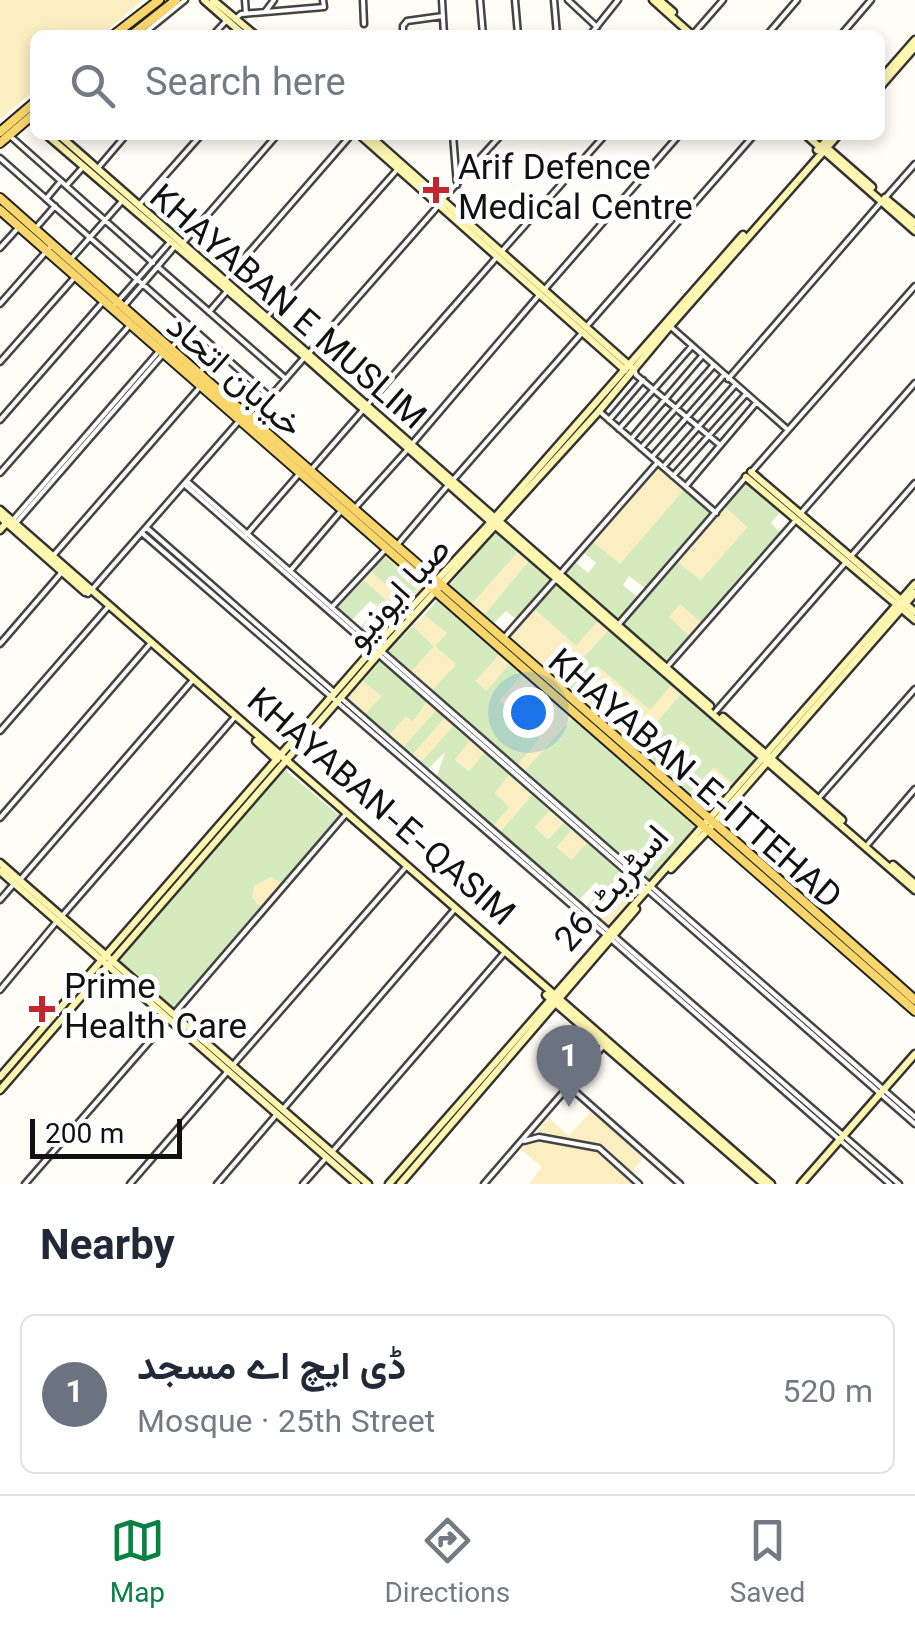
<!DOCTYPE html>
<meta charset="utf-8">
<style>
:root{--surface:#fff;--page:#f2f2f3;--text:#1f2937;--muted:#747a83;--line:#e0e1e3;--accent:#0b8043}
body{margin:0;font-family:Georgia,Vazirmatn,serif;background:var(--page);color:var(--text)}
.scale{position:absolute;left:30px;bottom:25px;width:152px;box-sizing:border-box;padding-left:10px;border:5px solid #111;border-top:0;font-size:28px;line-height:35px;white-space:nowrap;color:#111;-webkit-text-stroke:8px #fff;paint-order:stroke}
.you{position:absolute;left:528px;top:712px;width:35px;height:35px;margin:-25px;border:8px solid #fff;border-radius:50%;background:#1a73e8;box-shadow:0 0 0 15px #1a73e833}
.badge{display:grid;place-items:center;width:65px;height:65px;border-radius:50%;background:var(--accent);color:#fff;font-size:32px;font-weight:700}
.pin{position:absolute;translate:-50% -82px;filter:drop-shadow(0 2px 5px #0008)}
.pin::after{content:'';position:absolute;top:52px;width:35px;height:30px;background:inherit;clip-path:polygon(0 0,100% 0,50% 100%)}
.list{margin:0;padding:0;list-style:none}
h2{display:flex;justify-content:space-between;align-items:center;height:130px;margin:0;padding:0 40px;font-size:42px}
h2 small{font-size:32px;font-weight:400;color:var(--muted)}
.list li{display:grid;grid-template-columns:65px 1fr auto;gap:30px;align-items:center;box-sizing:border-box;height:160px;margin:0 20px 20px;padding:0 20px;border:2px solid var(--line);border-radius:15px}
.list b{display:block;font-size:38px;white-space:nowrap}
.list p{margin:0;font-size:32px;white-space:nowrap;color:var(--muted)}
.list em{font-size:32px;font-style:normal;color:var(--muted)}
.icon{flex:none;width:55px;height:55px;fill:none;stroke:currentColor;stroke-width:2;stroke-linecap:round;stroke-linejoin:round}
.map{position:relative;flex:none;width:915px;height:1184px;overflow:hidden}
.search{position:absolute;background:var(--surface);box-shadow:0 5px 15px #0003;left:30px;right:30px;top:30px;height:110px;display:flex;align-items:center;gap:25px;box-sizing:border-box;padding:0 35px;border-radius:15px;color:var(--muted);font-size:38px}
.sheet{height:310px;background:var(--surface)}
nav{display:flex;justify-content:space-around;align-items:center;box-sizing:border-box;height:140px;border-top:2px solid var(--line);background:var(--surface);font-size:28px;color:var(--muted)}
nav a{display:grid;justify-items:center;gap:5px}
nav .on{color:var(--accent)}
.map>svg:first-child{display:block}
</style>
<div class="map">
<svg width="915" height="1184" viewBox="0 0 915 1184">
<rect width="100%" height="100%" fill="#fffdf5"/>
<path fill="#d5ebbd" d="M747,480L783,509L771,523L781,533L702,623L680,605L670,617L690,637L669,662L624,625L678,562L701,580L747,527L725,507Z
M684,489L713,513L646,589L629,576L623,585L639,598L618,620L564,573L574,561L588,573L596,563L583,552L592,541L637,544Z
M500,532L520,550L470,606L454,590L451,584L493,534Z
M384,556L415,582L416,590L405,602L371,572Z
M530,559L553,577L516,619L506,611L491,626L483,616Z
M364,580L402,614L376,643L360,628L378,607L370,601L352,620L337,608Z
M559,583L600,619L576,646L534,609Z
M437,601L499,655L476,681L487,690L509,664L522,675L500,701L540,738L517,766L431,691L455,664L435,646L410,673L388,652L413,626L434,646L447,633L424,615Z
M611,627L673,683L651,711L597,666L571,693L559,684Z
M380,661L427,702L413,722L406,717L389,735L365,714L381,696L363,681Z
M683,691L758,758L734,785L714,768L688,795L666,777L690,748L681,741L657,768L634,749Z
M436,710L445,718L413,754L403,747Z
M573,717L694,825V831L651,881L525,770Z
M453,726L470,741L455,760L469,771L484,753L510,774L495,793L510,807L493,826L437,776L445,752L428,769L421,762Z
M285,770L341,817L174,1010L116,960Z
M532,795L550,811L535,827L548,839L563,823L572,830L557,847L571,859L587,843L636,886L619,903L613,897L596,916L586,907L603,889L596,882L580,899L500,832Z"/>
<path fill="#fbeec1" d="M0,0H143L101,35H35V90L0,119Z
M656,466L684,489L620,564L592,541Z
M725,507L747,527L701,580L678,562Z
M520,550L530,559L483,616L470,606Z
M386,553L426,588L402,614L364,580L371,572L405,602L416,591L415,582L384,556Z
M680,604L702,623L690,637L669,617Z
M534,609L576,646L600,619L611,627L559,684L507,637Z
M424,615L447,633L435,646L456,665L431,691L410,673L434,646L413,626Z
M499,655L509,664L486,691L476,681Z
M597,666L650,710L673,683L683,691L634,749L571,693Z
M522,675L573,717L525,770L517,766L540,738L499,701Z
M363,681L381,696L365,714L347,699Z
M427,702L436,710L403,747L389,735L406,717L413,721Z
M445,718L453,726L421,762L413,754Z
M682,740L691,748L666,777L657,768Z
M470,741L484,753L469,771L455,759Z
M714,767L734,785L710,813L688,796Z
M510,774L532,795L500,832L493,826L510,807L495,793Z
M550,811L563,823L547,839L535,827Z
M572,830L587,843L571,860L557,847Z
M271,877L283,884L264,906L259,905L252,898L254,886Z
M636,886L644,891L610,930L596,916L613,896L619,903Z
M592,1110L645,1156L628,1177L636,1184H529L542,1167L521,1150L549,1118L569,1136Z"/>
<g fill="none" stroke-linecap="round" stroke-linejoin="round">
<defs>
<path id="street" d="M245,0L246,14
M363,0L364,24
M442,0L444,35
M480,0L483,35
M515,0L518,35
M554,0L557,35
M568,0L597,27
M265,12L274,0
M235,19L241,14L324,7L323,0
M695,32L723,0
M142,35L185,0
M213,35L227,20
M403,35V26L407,21L443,16
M590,35L618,0
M767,35L797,0
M841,35L871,0
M34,124L35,123
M9,135L153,263
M453,135L457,185
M0,158L270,397
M97,169L126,135
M67,185L84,166
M885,198L915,164
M46,199L61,181
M442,200L501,135
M139,205L201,135
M35,229L55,206
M183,243L277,135
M0,248L19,227
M502,251L605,135
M70,260L123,200
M158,267L286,379
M226,279L351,135
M544,290L679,135
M0,304L52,245
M124,306L176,245
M112,308L171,241
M209,312L228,290
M267,317L396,171
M586,327L754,135
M671,327L788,430
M171,348L192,326
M310,352L439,205
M0,362L75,277
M634,369L636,375L720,445
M199,373L220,351
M728,379L882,201
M368,404L497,257
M599,411L716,513
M251,419L303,359
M0,420L102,303
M609,420L643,380
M619,429L692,346
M631,439L702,356
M412,444L540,294
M641,448L713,366
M652,457L724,375
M663,467L735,385
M753,470L915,286
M310,471L363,410
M0,473L130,325
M673,476L746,394
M453,480L582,333
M188,482L915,1117
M185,485L915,1124
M686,486L756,403
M355,508L409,448
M801,513L915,383
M12,521L160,350
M16,523L164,353
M147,528L335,693
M142,533L605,934
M247,534L299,474
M397,545L449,484
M852,555L915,483
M52,557L200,387
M290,571L341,511
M560,574L658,462
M88,594L239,421
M332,607L386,549
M618,625L746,477
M503,639L556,579
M0,644L62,572
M667,667L796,520
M342,699L899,1184
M716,711L847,561
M0,731L108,607
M818,799L915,689
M0,818L150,644
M868,844L915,789
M20,880L193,680
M0,900L13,885
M62,916L235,717
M612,940L890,1184
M0,990L58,920
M174,1014L346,814
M233,1065L406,867
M570,1087L680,1184
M283,1109L455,909
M524,1141L539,1137L599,1148L639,1184
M332,1152L505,952
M25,1184L169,1019
M130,1184L228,1071
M217,1184L277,1114
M303,1184L326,1158
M484,1184L605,1044"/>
<path id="secondary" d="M204,0L244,35
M213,0L255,35
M653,0L692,35
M659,0L673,12
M880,80L915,40
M880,87L915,47
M47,135L305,357L491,522
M59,135L495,518
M360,135L625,370
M369,135L630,366
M806,135L915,231
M825,146L872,187
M817,150L832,135
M885,198L915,223
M751,472L915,612
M746,477L915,620
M0,510L771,1184
M0,517L85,592
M500,522L710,706
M497,527L915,890
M0,530L9,520
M723,717L842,820
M256,741L277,760
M0,863L368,1184
M893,865L915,884
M671,869L708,830L915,593
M0,871L357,1184
M546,995L764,1184
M0,1077L372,650L491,522L743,235
M0,1090L382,650L599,411L670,326L838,135
M389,1184L915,584
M400,1184L636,909
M801,1184L915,1054"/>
<path id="primary" d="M114,35L159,0
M132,35L176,0
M0,132L35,102
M0,143L35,113
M0,198C303,468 612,730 915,1000
M0,210L915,1011"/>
</defs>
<use href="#street" stroke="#444" stroke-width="9"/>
<use href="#secondary" stroke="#333" stroke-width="11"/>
<use href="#primary" stroke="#222" stroke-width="12"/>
<use href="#street" stroke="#fff" stroke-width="4"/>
<use href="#secondary" stroke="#fff6b0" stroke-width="6"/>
<use href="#primary" stroke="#f9d66b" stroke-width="8"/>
</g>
<g fill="#c4262e" stroke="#fff" stroke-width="4">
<path d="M431 175h10v10h10v10h-10v10h-10v-10h-10v-10h10z"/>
<path d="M37 994h10v10h10v10h-10v10h-10v-10h-10v-10h10z"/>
</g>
<g text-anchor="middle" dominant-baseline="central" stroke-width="10" stroke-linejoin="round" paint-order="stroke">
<g font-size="35" fill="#111" stroke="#fff" text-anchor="start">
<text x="458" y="170">Arif Defence<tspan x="458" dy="40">Medical Centre</tspan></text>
<text x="64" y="989">Prime<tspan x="64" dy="40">Health Care</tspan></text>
</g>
<g font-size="35" fill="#111" stroke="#fff">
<text transform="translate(286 309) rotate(41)">KHAYABAN E MUSLIM</text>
<text transform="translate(233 378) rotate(41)">خیابان اتحاد</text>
<text transform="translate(400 595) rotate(-48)">صبا ایونیو</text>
<text transform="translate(693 781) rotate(41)">KHAYABAN-E-ITTEHAD</text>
<text transform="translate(379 809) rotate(41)">KHAYABAN-E-QASIM</text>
<text transform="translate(614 890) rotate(-49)">اسٹریٹ 26</text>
</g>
</g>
</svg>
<div class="scale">200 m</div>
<div class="you"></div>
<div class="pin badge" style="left:569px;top:1107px;background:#6b7280">1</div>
<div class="search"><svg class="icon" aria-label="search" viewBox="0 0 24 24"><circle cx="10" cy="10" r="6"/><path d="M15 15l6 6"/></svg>Search here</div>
</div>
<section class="sheet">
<h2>Nearby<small></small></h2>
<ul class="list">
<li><span class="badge" style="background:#6b7280">1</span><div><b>ڈی ایچ اے مسجد</b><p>Mosque · 25th Street</p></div><em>520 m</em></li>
</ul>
</section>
<nav>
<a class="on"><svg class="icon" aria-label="map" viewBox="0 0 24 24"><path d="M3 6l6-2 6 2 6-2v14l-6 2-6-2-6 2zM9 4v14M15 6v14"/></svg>Map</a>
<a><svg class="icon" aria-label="directions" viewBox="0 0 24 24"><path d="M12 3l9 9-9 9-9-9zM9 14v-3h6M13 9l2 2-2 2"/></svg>Directions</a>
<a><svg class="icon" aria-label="saved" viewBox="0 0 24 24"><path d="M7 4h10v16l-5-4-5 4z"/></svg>Saved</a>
</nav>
